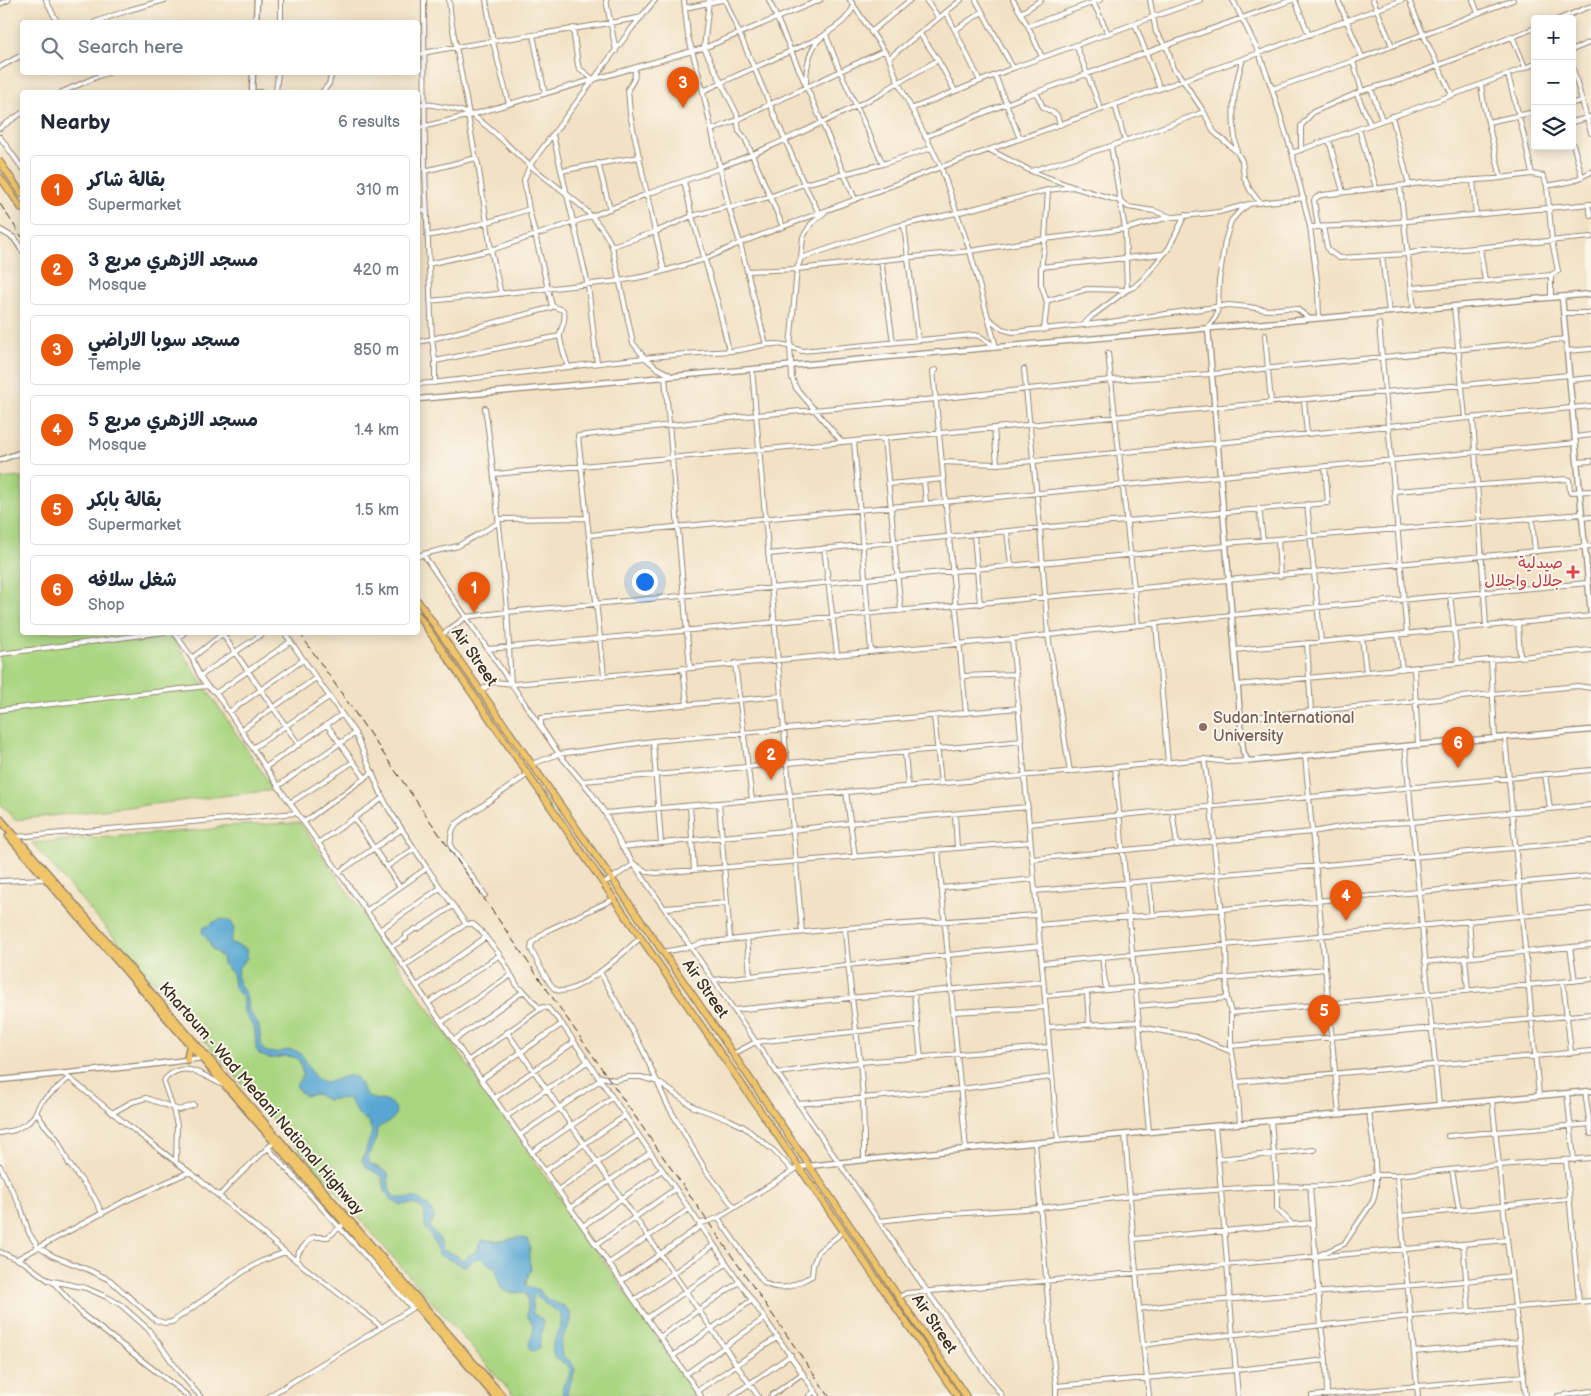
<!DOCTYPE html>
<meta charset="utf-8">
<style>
:root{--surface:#fff;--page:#f6f6f7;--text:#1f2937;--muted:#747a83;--line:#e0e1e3;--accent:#ea580c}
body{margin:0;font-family:"Balsamiq Sans","Playpen Sans Arabic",sans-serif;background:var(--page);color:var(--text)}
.controls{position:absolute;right:15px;top:15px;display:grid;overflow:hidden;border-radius:5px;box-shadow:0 2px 12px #0003}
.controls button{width:45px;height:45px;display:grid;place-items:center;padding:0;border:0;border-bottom:1px solid var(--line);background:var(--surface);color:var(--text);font:25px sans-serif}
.you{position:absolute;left:644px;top:581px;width:18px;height:18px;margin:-12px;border:4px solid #fff;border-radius:50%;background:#1a73e8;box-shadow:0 0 0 8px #1a73e833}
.badge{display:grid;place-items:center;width:32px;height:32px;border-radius:50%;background:var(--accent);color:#fff;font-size:16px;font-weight:700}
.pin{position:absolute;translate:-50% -41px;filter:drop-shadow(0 1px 2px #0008)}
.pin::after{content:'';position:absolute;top:26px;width:18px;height:15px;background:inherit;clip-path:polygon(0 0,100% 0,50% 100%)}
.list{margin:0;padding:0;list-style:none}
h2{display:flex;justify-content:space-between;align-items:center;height:65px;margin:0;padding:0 20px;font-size:21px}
h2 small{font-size:16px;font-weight:400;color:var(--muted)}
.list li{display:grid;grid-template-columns:32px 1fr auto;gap:15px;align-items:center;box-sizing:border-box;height:70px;margin:0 10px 10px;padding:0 10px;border:1px solid var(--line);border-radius:5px}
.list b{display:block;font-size:19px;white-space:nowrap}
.list p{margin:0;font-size:16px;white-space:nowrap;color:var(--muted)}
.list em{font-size:16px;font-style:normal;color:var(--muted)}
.icon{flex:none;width:28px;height:28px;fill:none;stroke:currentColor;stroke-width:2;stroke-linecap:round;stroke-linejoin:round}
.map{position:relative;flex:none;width:1591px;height:1396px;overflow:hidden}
.search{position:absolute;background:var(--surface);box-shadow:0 2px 12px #0003;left:20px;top:20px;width:400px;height:55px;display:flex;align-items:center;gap:12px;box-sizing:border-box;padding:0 18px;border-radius:5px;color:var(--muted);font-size:19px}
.panel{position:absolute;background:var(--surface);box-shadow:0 2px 12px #0003;left:20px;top:90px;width:400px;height:545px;border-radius:5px}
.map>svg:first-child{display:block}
</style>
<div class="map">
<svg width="1591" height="1396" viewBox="0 0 1591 1396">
<rect width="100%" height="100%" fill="#fbf7ec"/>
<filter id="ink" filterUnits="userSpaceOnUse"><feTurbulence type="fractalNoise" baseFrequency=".02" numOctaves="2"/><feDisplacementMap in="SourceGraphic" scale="10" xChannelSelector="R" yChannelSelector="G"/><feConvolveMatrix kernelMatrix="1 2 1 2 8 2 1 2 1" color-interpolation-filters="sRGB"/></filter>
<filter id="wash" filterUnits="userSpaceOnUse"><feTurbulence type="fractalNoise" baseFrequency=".0096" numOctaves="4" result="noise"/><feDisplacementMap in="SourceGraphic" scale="20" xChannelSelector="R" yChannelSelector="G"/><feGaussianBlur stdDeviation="1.12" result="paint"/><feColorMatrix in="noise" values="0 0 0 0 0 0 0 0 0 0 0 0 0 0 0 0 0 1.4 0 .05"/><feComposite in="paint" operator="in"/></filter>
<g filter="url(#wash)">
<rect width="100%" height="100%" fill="#f2e1c4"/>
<path fill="#aad682" stroke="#728050" d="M22,477V632L169,633L274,790L15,820L0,804V479Z
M300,823L697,1396H514L32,843L214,829L219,826Z"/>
<path fill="#59a7d3" stroke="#4a6878" d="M223,919L227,920L232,923L234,930L230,942L246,949L247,958L239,967L237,975L239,984L246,994L248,1009L259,1026L262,1049C277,1059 285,1045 298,1052C309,1058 308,1077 322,1081C334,1085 343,1072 356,1077C361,1082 362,1092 369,1097C378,1102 386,1097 395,1107C399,1121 385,1122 377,1129L376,1139L368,1156V1162L388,1173C389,1178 388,1181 389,1185C390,1203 407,1197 418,1198L430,1208L435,1218L430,1225L431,1229L440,1239L443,1250L456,1255L462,1260H465L469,1255L476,1252L479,1244L483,1240L501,1241L518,1237L527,1239L530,1247L529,1259L531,1269L527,1279L526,1285C530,1290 532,1288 537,1289C541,1291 542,1295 545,1297C552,1304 562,1302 569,1311C576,1322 565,1330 562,1340C560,1345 561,1350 562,1355L571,1362L575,1369C574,1379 567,1386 567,1396H563C562,1392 562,1388 564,1384C567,1378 575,1371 567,1365C564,1363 560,1361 556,1359C544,1340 567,1332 560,1313L544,1303L535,1294L533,1296L532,1313L542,1319L543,1324L539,1348L535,1351L530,1350C526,1341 536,1335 533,1326C532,1322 529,1319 527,1315L528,1303L526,1293C522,1292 518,1293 514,1293C496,1292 500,1281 496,1269L481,1258L475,1259L469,1264L464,1266L439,1255L435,1243L425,1227V1213L422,1208L413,1204L400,1205L391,1200L385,1191L382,1176L367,1168L362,1161L372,1132L369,1122L359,1115L348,1098L327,1100L316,1094L305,1096L300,1092L296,1085L303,1075L299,1060L293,1057L285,1056L274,1058H268L259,1054L256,1049L255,1033L254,1028L244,1012L242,997L234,987L232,973L223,964L222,957L212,949L207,938L202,933L203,928C209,925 216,920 223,919Z"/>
</g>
<g filter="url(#ink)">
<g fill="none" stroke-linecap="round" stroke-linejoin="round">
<defs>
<path id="minor" d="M46,0L57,22
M449,0L451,19L469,115
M486,0L493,42L509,104
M606,0L616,51
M684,0L688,36L701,83L729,208L740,243L766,345
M709,0L704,48L737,114L739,131L745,138L783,227
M725,0L804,184L819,213
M769,0L855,199
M850,0L889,58L898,82L941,167L970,251L996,347
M926,0L939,18
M976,0L1013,68
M1013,0L1028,26L1042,57
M1150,0L1156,32L1168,50L1173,69L1178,73L1204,112L1214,132L1237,152L1242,161L1244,177L1250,190L1260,203
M1233,0L1259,53L1272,89L1292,153L1310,227L1318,288L1319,318
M1295,0L1309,35
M1338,0L1362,57
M1373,0L1392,46
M1409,0L1423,34L1452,95
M1473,0L1478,13
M1093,2L1108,33
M0,4L8,0
M685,8L722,0
M946,12L980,81
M1021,13L1041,0
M1559,19L1591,6
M95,22L129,10L165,0
M281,22V0
M1135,24L1160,89
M1028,26L1100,0
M573,28L578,65L579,68L594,80
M955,30L982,12
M871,32L910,0
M920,34L938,60L955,91
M533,35L545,94
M1512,36L1525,67
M1076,45L1101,110
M1572,50L1591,42
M418,54C492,39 567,32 642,17
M889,58L961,0
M1353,61L1362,91
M1572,65L1591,133
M0,67L22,55
M635,68C635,81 634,79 628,89L630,114L655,232L664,270
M995,75L1020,139
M1508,75L1524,136L1532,174
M806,84C806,70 808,54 817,42C830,27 843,28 854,6
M1481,85L1484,105L1501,178
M1272,89L1353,61L1513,0
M1371,89L1382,120
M703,91L826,35L840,71L883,164
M62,92L101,75L111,72
M252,92H262
M276,92L278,72
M322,92L329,84L332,72
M1036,92L1043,107L1057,115L1060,125
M1357,94L1370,124
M1572,103L1582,101
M418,104C431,104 462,109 473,116C491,127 512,150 528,164C558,189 595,209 612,246L633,343L644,357L657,368L672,376
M1115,105L1125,141
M911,109L1013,68L1200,0
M468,116L475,155L478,164L491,250L501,294
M1392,116L1409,185
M1488,122L1535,112
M1572,122L1591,117
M0,128L4,125L22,113
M418,128L471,115L692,51L704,48L820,0
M1359,129L1376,188
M712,130L737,120L883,51
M553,135L588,285L597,363
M0,137L22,168
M925,137L1023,97L1292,0
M1329,140L1343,192
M1573,144L1582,177
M990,150L1031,171L1073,187L1120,201L1128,207L1154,211L1171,217
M1301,150V126L1313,112L1362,91L1403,79L1535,28
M1237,152C1231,116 1232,93 1243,59
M1292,153L1466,90L1535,64
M598,163L610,209
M720,167C776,146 830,119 883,93L887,89L938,60
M425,171L476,158
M561,171L608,162L640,157
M1031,171L1111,146L1204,112
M1473,180L1476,215
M684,181L692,216L718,304L729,351
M1400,186L1414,310
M1588,205L1591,216
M418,208L427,212
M729,208L769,197L804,184L883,164L931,148
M825,212L811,224L803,237L801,258L797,269L790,347L792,378L796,388L842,442
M904,225L918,340
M1310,227L1364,225L1591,204
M1318,227L1314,200L1317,197L1322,195L1423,183L1492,179L1532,174L1543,176L1547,186L1573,181L1591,172
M1323,227L1327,247L1329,251L1339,258L1407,254L1424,250L1442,251L1591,237
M427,236C462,230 495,221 529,209
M612,246L655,232L692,216L729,206
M1480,248L1485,281
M1382,256L1389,312
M801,258L893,227L956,213L1048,190L1073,187
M881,260L893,342
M428,264L491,250L592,216L647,194L720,168
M1041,267L1163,254
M747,271L797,269L970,251L1045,239L1125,229L1166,218L1219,212L1249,204L1304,198
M1412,288L1551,275L1558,271L1552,241L1547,186
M1551,298V275
M430,301L619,281L647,276L705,259L740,243L941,167L1259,53L1402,0
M1046,301L1087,289L1127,290L1125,229L1111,146
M552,306L563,310C567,319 562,325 560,334C559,342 566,359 568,367
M1454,306L1465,418
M1564,313H1591
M988,318L1002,329L1013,332L1103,323L1229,305L1249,307L1268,310L1287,308L1297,309L1310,319
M1379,324L1407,634
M1083,325L1092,316L1127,290L1134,287L1143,279L1169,248L1185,215
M1208,328L1216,316L1218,306L1219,281L1225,241L1231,221L1239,212L1248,205
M1044,330L1047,302L1041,284V269L1045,239L1048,190
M1265,335L1271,403
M418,342L432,339L425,171L424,0
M1567,351L1591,349
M1108,353L1138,625
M435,361L560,336
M752,369L802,932
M1024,369L1040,528L1048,635L1070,772
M936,370L933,371L966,713
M665,377L690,668
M1570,380L1591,378
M435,383V361L432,339L550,308L552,306L529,209L524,180L530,165L632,28L655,0
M418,384C522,375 626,356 732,351C749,350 767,341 784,345C790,346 796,349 802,351L974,335L979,336L996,347
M1304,400L1307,434
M485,408C495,475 501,542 507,610C509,634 509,658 511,682
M1473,418L1486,626
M994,428L997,464
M1575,437L1591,435
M884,438L901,611
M854,441L871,651
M942,462L997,464L1034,461L1591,406
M1577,462L1591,461
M495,474L1569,375
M924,481L926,503
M888,484L944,479
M1394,491L1567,479L1569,480L1570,492L1591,491
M1307,504L1321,642
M1259,508L1263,540
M1532,518L1535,552
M1582,518L1591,517
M498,519L587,518
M1007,531L1011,565
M974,534L980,604
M589,535L1576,443
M1278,539L1280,576
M1226,543L1582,514
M824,548L837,654
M423,554L559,754L590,791L605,813L622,847L927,1291L1002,1396
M768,554L1071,525L1127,521L1328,503L1325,466
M418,557L423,554L458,546L498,523
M1450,595L1458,663
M1156,623L1168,763
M1518,623L1520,657
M174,632L192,658L200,676L207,686L216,693L229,712L278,786L380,930L428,1003L701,1396
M221,632L299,745
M284,632L355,733L383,798L390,811L427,868L466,924
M442,635L466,617L507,612L1226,546
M1398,635L1402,669
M178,638L185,632
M1362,638L1366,672
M1012,639L1058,1141
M1307,643L1311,711
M488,649L1591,546
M1235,650L1591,616
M0,654L165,632
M192,658L225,632
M1491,660L1495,738
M735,663L752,800
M683,668L687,704
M1414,668L1418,745
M604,675L578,436L756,415L936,399L1111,380L1212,374L1566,339
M200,676L265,632
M963,676L1016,674
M1237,685L1591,650
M480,691L494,682L514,684L1012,639L1232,615L1588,583
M216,693L290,642
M0,710L207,686
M229,712L303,660
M934,716L941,783
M1240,718L1578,686L1591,688
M327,725L365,778
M541,727V718L781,696
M241,730L316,678
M1505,738L1539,1095
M653,741L661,843
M1405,746L1439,1105
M253,748L329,697
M905,753L908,786
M1305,756L1339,1114
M1204,759L1211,806L1215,855L1226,945L1227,998L1231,1013V1046L1237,1082L1240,1124
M532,764L559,754L653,741L1019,708
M266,767L342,714
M1115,768L1149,1132
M1545,774L1550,809
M583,781L725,769L1022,741
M278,786L355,733
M846,792L855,857
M290,803L353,762
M719,803L730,939
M690,806L694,870
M1172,810L1177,845
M605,813L752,800L790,796L859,791L1204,759L1227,762L1249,761
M955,814L957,848
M354,818L399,886
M304,822L373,772
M1029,824L1591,770
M15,837L297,813
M318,843L383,798
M622,847L793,830L850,823L1028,807
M938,850L966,1149
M1032,859L1312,832L1352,825L1412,822L1591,805
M386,867L414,849
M339,872L402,829
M0,881L45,879
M1149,881L1153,915
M603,883L611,879L634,864L647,872L657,873L1030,842
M941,888L1034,879
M1035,891L1591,841
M485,895L451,847C450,838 451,831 456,824L528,774
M614,899L546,931L532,943L531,949C535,957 549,985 555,989C572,1001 627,950 640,938
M665,908L727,903
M366,911L427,868
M1469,921L1472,956
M1038,925L1419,892L1591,876
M845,928C848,974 855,1018 860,1063C864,1095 864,1127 864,1159
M380,930L440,888
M747,938L750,976
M391,947L406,938V935L415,929H418L453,906
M1570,947L1575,981
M662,952L691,947L702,943L747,938L845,928L1037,915
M1102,957L1106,990
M1465,957L1468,991
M1425,962L1591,945
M1042,963L1591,909
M404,966L466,924H473L480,930L500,955L518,987L524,991L540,1009
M600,972L642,1048L667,1104L706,1171L734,1207
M714,980L847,965L1040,946
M1563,982L1571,1052
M417,986L486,937
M914,992L921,1058
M1087,992L1089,1025
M1045,996L1325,969
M428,1003L500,955
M1137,1006L1227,998
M734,1010L859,997L1043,982
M953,1012L1046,1007
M1231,1013L1591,979
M442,1022L511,975
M1048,1027L1139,1022
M1140,1027L1196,1037L1232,1052
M507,1032L758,1396
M454,1040L524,991
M1231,1046L1591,1014
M733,1054L756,1042L917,1025
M469,1060L540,1009L543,1007L548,1008L562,1024L818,1396
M63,1073L135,1131L200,1180L285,1252L382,1327
M777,1073L860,1062L1049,1047
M597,1076L615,1080L629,1077H641L658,1082L694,1107L728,1119L744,1127L774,1151L792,1170
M482,1079L562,1024
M1237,1082L1591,1051
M1585,1091L1591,1134
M1567,1093L1574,1160
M495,1098L574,1042
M1492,1100L1507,1240L1526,1396
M798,1104L960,1089L1052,1077
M36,1112L44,1124L57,1139L69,1164L94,1197L102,1213
M112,1113L132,1102L146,1098L179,1110L194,1105
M507,1116L587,1062
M1271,1121L1277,1187V1209L1293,1225
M1215,1126C1224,1216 1230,1306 1238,1396
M0,1133L15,1130L29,1122L34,1116L41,1102L69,1078
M520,1135L600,1080
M1125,1135L1139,1309L1185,1303L1466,1281L1511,1276
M1448,1136L1591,1124
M1035,1143L1051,1338L1056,1386V1396
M268,1148L412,1308
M532,1152L612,1098
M1218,1159L1314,1150
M1566,1161L1579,1302
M176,1162L177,1125L173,1109L164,1083L165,1079C184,1059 202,1075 223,1085
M0,1166L21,1208L29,1233L38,1247L53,1256L89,1270L110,1280L155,1320L165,1323L172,1322L243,1272L262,1261L285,1252
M1452,1170L1459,1210
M545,1171L625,1116
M1397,1175L1418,1396
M1310,1186L1321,1326L1326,1360L1327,1395
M558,1190L638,1135
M219,1196L236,1178L274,1142
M570,1208L650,1153
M1401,1216L1569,1199
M718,1218L764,1283C784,1293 793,1285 812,1276L813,1265L818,1252L844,1231
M879,1221L923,1216L1040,1208L1131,1196L1255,1187L1319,1186L1350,1183L1376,1175H1397L1499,1165L1591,1158
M699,1224L718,1218L799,1167
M583,1226L662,1170
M1134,1239L1312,1223
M1463,1244L1469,1312
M596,1245L675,1189
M0,1252L25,1263L48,1280L86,1288L109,1298L121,1305L147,1328L158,1342L180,1373L200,1396
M1319,1255L1344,1244L1373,1201L1376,1187V1178L1374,1149L1369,1112
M17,1259L123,1202L189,1172
M296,1260L299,1252L309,1240L314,1237H328L345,1223
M609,1263L689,1209
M621,1281L701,1226
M53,1282L83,1315L188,1396
M899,1297L907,1293L919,1292L1507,1240
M634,1300L714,1245
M1139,1309L1149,1396
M647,1318L726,1264
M660,1337L739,1282
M1144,1345L1171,1341L1411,1316L1591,1301
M1414,1352L1520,1342
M673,1356L752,1300
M686,1374L765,1318
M1056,1386L1236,1370L1326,1360
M697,1391L778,1337
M269,1396L382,1327L414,1307
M732,1396L791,1355
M771,1396L803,1373
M809,1396L815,1391
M1312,1396L1524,1376
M1558,1396L1591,1391"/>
<path id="tertiary" d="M256,22L257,0
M252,92L253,72
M0,230L14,238L22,250
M1562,297L1591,614
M1208,328L1243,751L1247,760L1251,761L1405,746L1591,730
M418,399L1591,294
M0,460L22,452
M0,1080L148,1065L202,1058
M799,1167L966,1149L1591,1091"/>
<path id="primary" d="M0,162L22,194
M0,177L22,209
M418,601L693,995L966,1396
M418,615L957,1396"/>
<path id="trunk" d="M0,819L502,1396
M9,836L495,1396
M187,1060L190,1045"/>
</defs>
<use href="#minor" stroke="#968671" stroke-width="6"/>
<use href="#tertiary" stroke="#968671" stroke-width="7"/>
<use href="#primary" stroke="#968671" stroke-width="8"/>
<use href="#trunk" stroke="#968671" stroke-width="9"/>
<use href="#minor" stroke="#fff" stroke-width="4"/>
<use href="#tertiary" stroke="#fff" stroke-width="4.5"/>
<use href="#primary" stroke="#f0c469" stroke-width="5.5"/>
<use href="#trunk" stroke="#f0c469" stroke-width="6"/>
<path stroke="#3b2a1e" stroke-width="1" stroke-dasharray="8 4" stroke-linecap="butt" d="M0,204L22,237
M299,632L829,1396"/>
</g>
</g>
<path fill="#e0444e" stroke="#fbf7ec" stroke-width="2" d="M1570.5 564.5h5v5h5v5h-5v5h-5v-5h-5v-5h5z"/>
<circle fill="#8d6e63" stroke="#fbf7ec" stroke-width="2" cx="1203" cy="727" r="5"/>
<g text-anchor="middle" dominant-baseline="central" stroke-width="4" stroke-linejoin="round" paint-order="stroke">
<g font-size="16" fill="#be3a42" stroke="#fbf7ec" text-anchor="end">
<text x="1563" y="563">صيدلية<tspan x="1563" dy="18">جلال واجلال</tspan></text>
</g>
<g font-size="16" fill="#3b2a1e" stroke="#fbf7ec">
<text transform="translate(474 657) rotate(55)">Air Street</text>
<text transform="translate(705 989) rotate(55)">Air Street</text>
<text transform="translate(261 1099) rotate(49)">Khartoum - Wad Medani National Highway</text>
<text transform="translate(934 1324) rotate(56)">Air Street</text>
</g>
<g font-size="16" fill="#785e54" stroke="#fbf7ec" text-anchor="start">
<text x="1213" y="718">Sudan International<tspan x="1213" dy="18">University</tspan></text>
</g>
</g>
</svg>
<div class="controls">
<button>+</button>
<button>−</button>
<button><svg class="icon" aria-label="layers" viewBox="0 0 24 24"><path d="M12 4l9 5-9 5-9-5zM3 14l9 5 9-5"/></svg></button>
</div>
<div class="you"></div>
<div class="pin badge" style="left:474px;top:613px">1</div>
<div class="pin badge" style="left:771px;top:780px">2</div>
<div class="pin badge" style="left:683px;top:108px">3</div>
<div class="pin badge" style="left:1346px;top:921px">4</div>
<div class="pin badge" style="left:1324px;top:1036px">5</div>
<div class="pin badge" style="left:1458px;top:768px">6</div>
<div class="search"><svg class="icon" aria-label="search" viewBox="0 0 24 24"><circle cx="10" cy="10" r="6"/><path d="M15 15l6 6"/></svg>Search here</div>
<section class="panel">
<h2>Nearby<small>6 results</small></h2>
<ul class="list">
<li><span class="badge">1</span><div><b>بقالة شاكر</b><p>Supermarket</p></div><em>310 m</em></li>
<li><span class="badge">2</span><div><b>مسجد الازهري مربع 3</b><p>Mosque</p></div><em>420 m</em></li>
<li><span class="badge">3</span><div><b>مسجد سوبا الاراضي</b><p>Temple</p></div><em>850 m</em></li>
<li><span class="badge">4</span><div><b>مسجد الازهري مربع 5</b><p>Mosque</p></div><em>1.4 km</em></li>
<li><span class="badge">5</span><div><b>بقالة بابكر</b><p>Supermarket</p></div><em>1.5 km</em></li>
<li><span class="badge">6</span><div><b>شغل سلافه</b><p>Shop</p></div><em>1.5 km</em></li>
</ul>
</section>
</div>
